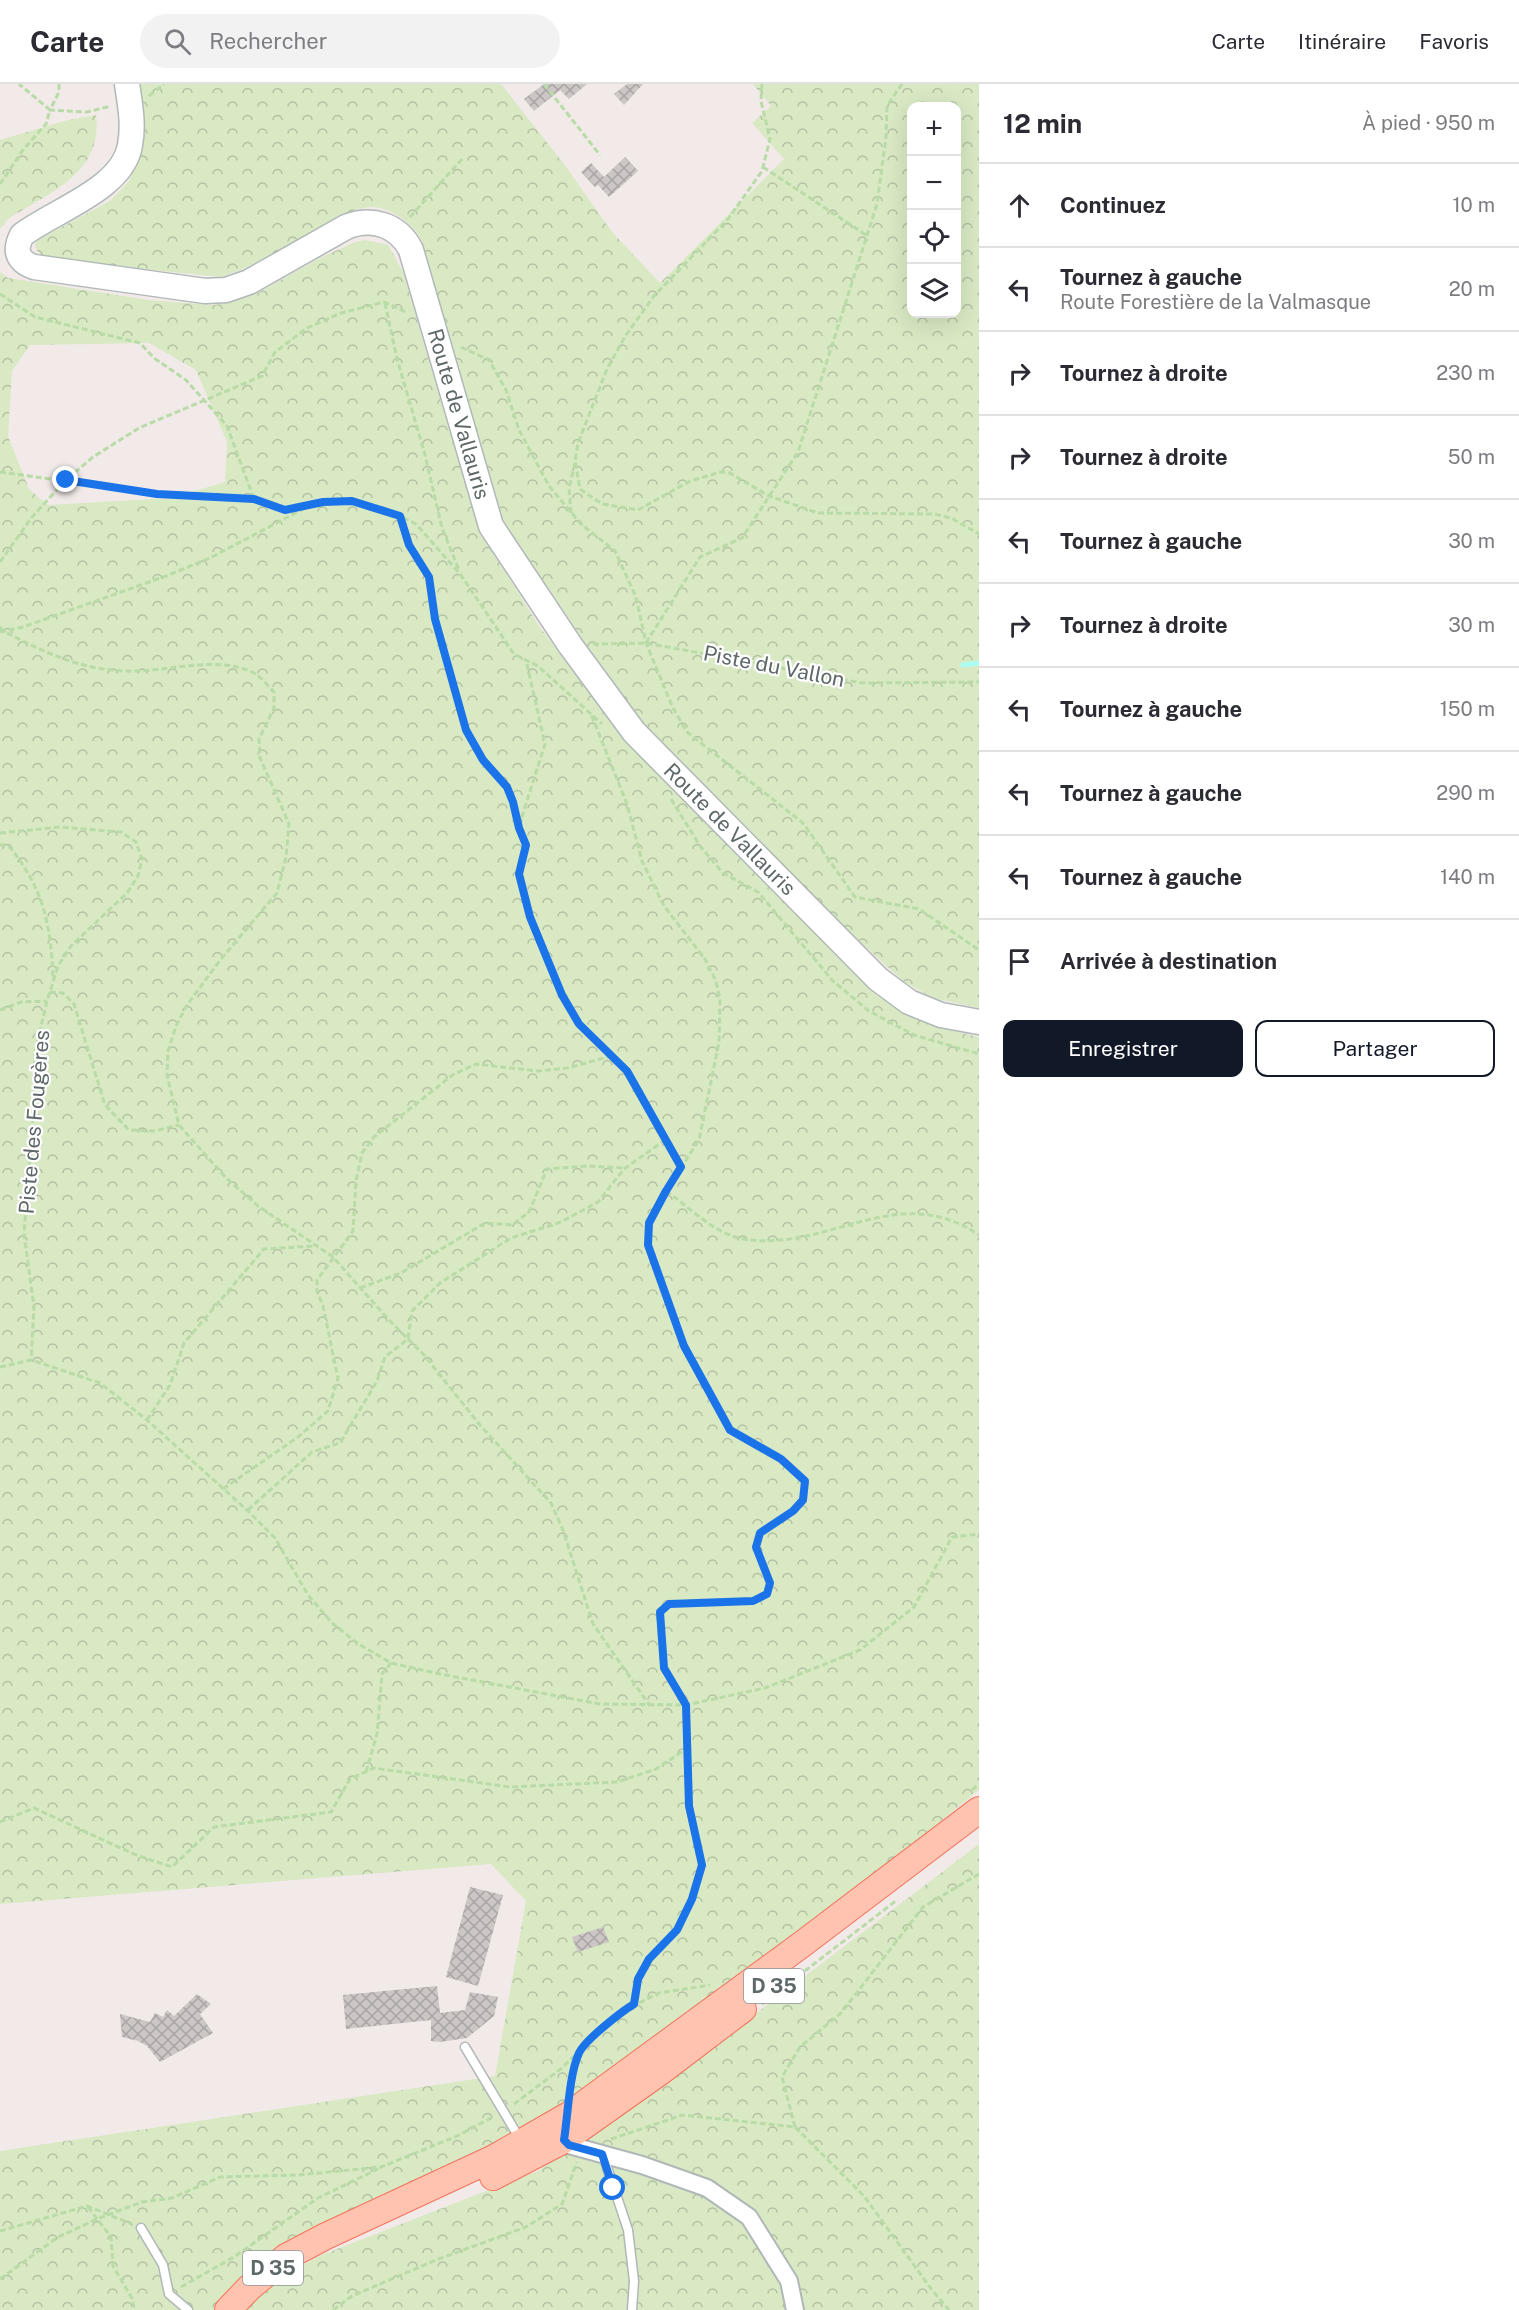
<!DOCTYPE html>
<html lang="fr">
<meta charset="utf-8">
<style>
:root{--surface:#fff;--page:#f2f2f3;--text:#2b2b33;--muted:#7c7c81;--line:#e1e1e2;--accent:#111827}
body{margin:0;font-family:"Public Sans",sans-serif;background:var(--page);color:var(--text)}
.controls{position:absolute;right:18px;top:18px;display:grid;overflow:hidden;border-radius:12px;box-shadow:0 6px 24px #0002}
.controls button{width:54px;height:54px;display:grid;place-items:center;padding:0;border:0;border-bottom:2px solid var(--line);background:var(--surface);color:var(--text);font:30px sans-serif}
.stop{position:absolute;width:18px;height:18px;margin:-14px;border:4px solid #1a73e8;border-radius:50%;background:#fff}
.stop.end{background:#1a73e8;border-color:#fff;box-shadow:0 2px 6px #0008}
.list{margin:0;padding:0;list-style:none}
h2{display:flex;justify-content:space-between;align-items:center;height:78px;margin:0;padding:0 24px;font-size:26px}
h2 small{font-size:20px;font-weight:400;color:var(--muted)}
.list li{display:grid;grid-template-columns:39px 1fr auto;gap:18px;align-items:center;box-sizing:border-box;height:84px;padding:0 24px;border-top:2px solid var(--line)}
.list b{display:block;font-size:22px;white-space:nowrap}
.list p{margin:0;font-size:20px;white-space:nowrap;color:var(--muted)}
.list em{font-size:20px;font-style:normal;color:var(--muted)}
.actions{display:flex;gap:12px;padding:18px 24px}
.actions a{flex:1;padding:14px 0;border:2px solid var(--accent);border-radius:12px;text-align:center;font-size:21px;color:var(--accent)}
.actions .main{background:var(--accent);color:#fff}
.icon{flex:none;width:33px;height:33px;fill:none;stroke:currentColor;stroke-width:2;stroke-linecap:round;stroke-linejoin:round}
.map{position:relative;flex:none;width:979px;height:2226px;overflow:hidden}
header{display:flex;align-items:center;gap:36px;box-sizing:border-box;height:84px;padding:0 30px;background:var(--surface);border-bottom:2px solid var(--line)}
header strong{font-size:28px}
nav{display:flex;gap:33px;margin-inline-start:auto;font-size:21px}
.search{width:420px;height:54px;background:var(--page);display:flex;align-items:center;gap:15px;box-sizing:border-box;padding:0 21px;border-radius:33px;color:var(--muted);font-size:22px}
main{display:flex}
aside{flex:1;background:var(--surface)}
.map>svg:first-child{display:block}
</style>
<header>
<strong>Carte</strong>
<div class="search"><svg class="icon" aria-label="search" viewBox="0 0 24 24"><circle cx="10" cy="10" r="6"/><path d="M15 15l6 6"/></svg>Rechercher</div>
<nav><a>Carte</a><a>Itinéraire</a><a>Favoris</a></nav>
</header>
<main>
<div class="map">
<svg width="979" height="2226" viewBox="0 0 979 2226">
<defs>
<pattern id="forest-crowns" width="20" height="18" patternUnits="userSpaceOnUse" patternTransform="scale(1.5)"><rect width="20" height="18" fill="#d9e9c4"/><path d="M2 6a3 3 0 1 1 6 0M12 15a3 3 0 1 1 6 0" fill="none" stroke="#b3c1a3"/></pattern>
<pattern id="building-cross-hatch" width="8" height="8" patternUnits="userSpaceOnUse" patternTransform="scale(1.5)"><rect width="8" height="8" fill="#ccc6c5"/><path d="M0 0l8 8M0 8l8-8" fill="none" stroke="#a9a5a4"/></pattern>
</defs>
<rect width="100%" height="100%" fill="#f1eae8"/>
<path fill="url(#forest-crowns)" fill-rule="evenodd" d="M140,0H501L564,80L612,148L660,199L784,75L752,39L771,22L753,0H979V924L933,914L903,897L832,832L647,643L610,597L503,437L422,157C414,140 390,122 370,123C351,124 333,138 316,147C285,164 254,183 220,193L58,176C47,174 38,173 35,161L38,156L110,117L129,97L143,57L145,42ZM912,22H956V230H912Z
M96,31C103,90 50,108 8,135L0,145V56L68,36Z
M365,156L388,161L403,188L451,352L485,456L541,545L640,671L875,910C908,932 941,945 979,953V1706L808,1845L535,2043L274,2168L246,2188L215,2226H0V2067L495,1992L526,1817L491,1780L0,1820V188L8,194L149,216L214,221L227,219L258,209L320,174L353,159ZM149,259L196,286L227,358L225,398L171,414L48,421L29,405L8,352L12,287L30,261Z
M979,1760V2226H244C265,2202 291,2187 319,2172L538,2087L692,1978Z"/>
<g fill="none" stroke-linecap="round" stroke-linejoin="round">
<path stroke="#aafff2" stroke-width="5" d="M963,581L979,579"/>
</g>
<path fill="url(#building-cross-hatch)" d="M544,0H587L569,15L560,6L534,27L524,15Z
M627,0H643L624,21L614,10Z
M625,73L638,87L609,113L598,101L595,103L581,88L591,79L604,93Z
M470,1803L503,1811L478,1902L446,1893Z
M603,1843L609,1858L578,1868L572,1853Z
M437,1902L440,1929L465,1926L470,1908L498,1913L494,1932L467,1954L440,1958L431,1957V1936L346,1945L343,1911Z
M197,1910L211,1920L200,1930L213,1949L160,1978L147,1962L138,1957L122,1953L120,1930L150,1938L155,1929L163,1933L167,1926L174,1932Z"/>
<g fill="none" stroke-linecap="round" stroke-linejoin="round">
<defs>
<path id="service" d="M465,1963L520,2055
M603,2071L628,2146L634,2197L632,2226
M141,2144L163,2181L169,2210L188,2226"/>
<path id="minor" d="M565,2049L564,2056L569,2061L642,2081L707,2104L749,2133L789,2197L795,2226"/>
<path id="secondary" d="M127,0C130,20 134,41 130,61C123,105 55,126 22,151C14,166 17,177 34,183L205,207L226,206L249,198L346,143C371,133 398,140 411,166L491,442L570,561L634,648L878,895L909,918L941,931L979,938"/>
<path id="primary" d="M493,2093L564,2056L660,1988L743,1925
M228,2226L249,2204L286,2173L326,2152L494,2074L569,2031L801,1861L979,1726"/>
</defs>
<use href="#service" stroke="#b0b7b7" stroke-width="11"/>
<use href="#minor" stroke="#b0b7b7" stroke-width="20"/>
<use href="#secondary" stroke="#b0b8b8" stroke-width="27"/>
<use href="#primary" stroke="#f5725d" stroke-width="28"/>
<path stroke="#b8dba7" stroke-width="3" stroke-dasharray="6 3" stroke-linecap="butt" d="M59,0V8L50,26L87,28L111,22
M544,0L600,71
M762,0L761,17L770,55L762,87L728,135L654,212L626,251L607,285L578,359L575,377L580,405L602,420L638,426L690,397L721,388L730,389L769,412L818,429L935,430L953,435L979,450
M149,12L164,0
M763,83L866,151
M0,100L23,66L46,40L50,26L19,0
M410,133L463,74
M0,210L35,233L140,259L154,274L186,296L227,342L254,415
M385,219L397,275L424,367L442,444L459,486
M461,263L489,276L506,306L519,346L549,402L581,440L615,467L636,513L646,559L673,624L687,648L803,739L855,813L919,825L979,866
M0,388L157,410L254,415L285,426L304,423
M571,429L569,404L575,379
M401,432L409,461L429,493L435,535L467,647L483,677L507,703L513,718L519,744L526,761L519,790L530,833L563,911L579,940L627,987L681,1083
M0,478L32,433L66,396L93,373L139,344L262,292L275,268L307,244L341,229L384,218L408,229
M0,543L3,547C45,568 77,585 125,587C166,589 216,570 254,589C261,593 268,602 274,608V624L259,655L260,674L289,740L286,773L277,809L221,875L187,921L176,942L168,967L167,991L179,1041L226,1094L258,1122L333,1173L387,1234L424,1271L480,1341L551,1419L563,1446L593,1540L650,1622
M0,548L23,543L166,492L210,474L305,424L323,418L352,417L400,432L416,440L461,491L514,570L538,582L602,640
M646,559L700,473L742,454L798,368L877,120L886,53L887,22L902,0
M593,560L646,559L862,599L979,598
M671,715L700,762L723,789L758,808L833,897L869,927L914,951L979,970
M519,742L545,660L526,576
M0,749L60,743L121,748L136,758L142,775L138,792L127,809L71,862L58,882L47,917L35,968V1011L24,1150L34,1223L31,1276
M0,761H8C43,803 51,840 53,894
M50,908L63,909L74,920L105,1021L129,1046L155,1047L179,1041
M0,926L21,918L47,917
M666,1107C689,1123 715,1150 743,1155C829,1169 896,1095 979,1151
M360,1204L401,1189L485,1139L512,1141L529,1128L547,1085L588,1082L624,1084
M0,1283L31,1276L100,1299L147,1336L248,1427L275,1454L308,1511L332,1539L357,1559L391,1579L440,1590L600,1620L686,1621L765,1604L860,1566L914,1523L952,1453L979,1450
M147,1336L170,1301L184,1259L264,1165L316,1162
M223,1405L298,1353L328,1327L338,1294L323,1222L317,1207V1196L353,1147L356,1097L362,1069L374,1053L454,990L476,980L538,987L568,984L611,972
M248,1426L312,1368L340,1359L377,1297L385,1273L408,1255L412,1227L440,1199L511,1154L561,1138L598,1118L624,1085L665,1056
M366,1688L377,1650L382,1590L391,1579
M972,1706L979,1700
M0,1738L34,1724L136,1771L172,1783L214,1743L331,1728L350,1695L374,1684L510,1703L617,1698L656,1685L686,1665V1621L664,1584L660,1528L668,1520L753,1517L767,1510L770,1499L756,1463L760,1449L793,1427L803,1415L805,1397L781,1375L730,1346L684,1262L648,1161L649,1139L666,1107L699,1056L719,958L720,916L716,897L705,875L664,822L642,777L627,720L591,630
M762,1920L897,1816
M634,1921L637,1895L649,1875L677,1846L692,1815L702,1781L689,1722L686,1665
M572,2004L579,1969
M514,2020L562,1984L617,1930L659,1909L710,1901
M795,2043L782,1993L800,1963L841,1929L923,1823L979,1790
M611,2055L683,2031L795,2043L864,2112L932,2206L949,2226
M88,2123L111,2153L113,2182L133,2216L134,2226
M0,2147L87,2122L132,2140
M0,2195L58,2153L97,2135L142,2118L172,2114L220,2093L298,2091L381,2083L455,2053L493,2033
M181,2203L234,2173L318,2114L378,2085
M333,2226L352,2212L436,2176L526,2143L562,2120L577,2078"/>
<use href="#service" stroke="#fff" stroke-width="8"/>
<use href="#minor" stroke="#fff" stroke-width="16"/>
<use href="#secondary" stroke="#fff" stroke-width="24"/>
<use href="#primary" stroke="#ffc3af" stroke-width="26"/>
</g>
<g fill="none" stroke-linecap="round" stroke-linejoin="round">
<path stroke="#1a73e8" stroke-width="8" d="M66,396L157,410L254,415L285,426L323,418L352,417L400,432L409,461L429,493L435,535L466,646L483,676L507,703L513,718L519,744L526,761L519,790L530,833L562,911L579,940L627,987L681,1083L666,1107L649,1139L648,1161L684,1262L730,1346L781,1375L805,1397L803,1416L793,1427L760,1449L756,1463L770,1499L767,1510L753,1517L669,1520L660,1528L664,1584L686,1621L689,1722L702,1781L692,1815L677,1846L649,1875L638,1895L634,1920C621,1928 585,1956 579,1969C569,1991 568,2031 564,2056L569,2061L602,2070L613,2104"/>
</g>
<g text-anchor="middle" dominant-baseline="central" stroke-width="4.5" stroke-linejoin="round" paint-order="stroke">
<g fill="#fff" stroke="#8f9595" stroke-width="1.5">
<rect x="744" y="1885" width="60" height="34" rx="4.5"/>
<rect x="243" y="2167" width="60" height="34" rx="4.5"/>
</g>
<g font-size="20" font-weight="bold" fill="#5f6868">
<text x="774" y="1902">D 35</text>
<text x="273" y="2184">D 35</text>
</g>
<g font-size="21" fill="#5f6868" stroke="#fff">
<text transform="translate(459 330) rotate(74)">Route de Vallauris</text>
<text transform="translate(774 582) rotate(11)">Piste du Vallon</text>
<text transform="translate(730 745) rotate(45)">Route de Vallauris</text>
<text transform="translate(34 1038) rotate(-85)">Piste des Fougères</text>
</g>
</g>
</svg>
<div class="controls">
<button>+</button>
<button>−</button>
<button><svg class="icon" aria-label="locate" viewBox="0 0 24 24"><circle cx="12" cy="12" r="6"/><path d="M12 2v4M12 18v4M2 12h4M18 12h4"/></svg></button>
<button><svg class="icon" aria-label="layers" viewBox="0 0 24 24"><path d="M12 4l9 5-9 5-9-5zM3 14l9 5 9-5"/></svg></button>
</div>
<div class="stop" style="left:613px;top:2104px"></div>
<div class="stop end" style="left:66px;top:396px"></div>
</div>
<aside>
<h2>12 min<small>À pied · 950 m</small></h2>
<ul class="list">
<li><svg class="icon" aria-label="ahead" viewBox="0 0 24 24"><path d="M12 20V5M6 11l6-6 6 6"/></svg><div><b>Continuez</b></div><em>10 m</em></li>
<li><svg class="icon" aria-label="left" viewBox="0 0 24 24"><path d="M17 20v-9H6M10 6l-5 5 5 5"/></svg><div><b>Tournez à gauche</b><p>Route Forestière de la Valmasque</p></div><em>20 m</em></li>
<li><svg class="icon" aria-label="right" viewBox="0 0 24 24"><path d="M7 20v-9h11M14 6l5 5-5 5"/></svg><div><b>Tournez à droite</b></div><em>230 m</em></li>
<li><svg class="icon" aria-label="right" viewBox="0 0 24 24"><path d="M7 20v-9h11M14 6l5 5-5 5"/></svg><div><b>Tournez à droite</b></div><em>50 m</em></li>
<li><svg class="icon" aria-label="left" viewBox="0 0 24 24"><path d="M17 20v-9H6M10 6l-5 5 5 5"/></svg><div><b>Tournez à gauche</b></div><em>30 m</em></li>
<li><svg class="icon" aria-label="right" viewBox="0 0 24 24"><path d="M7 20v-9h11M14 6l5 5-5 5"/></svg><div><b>Tournez à droite</b></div><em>30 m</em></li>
<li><svg class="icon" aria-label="left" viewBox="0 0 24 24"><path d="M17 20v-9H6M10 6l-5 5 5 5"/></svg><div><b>Tournez à gauche</b></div><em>150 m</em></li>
<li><svg class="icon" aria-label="left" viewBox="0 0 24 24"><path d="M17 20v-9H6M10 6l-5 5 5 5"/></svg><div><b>Tournez à gauche</b></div><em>290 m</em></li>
<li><svg class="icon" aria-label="left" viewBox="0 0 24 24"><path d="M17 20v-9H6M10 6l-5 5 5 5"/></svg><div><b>Tournez à gauche</b></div><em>140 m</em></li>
<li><svg class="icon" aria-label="arrive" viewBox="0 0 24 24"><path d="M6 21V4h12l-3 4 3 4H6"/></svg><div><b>Arrivée à destination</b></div></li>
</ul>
<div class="actions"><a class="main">Enregistrer</a><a>Partager</a></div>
</aside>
</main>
